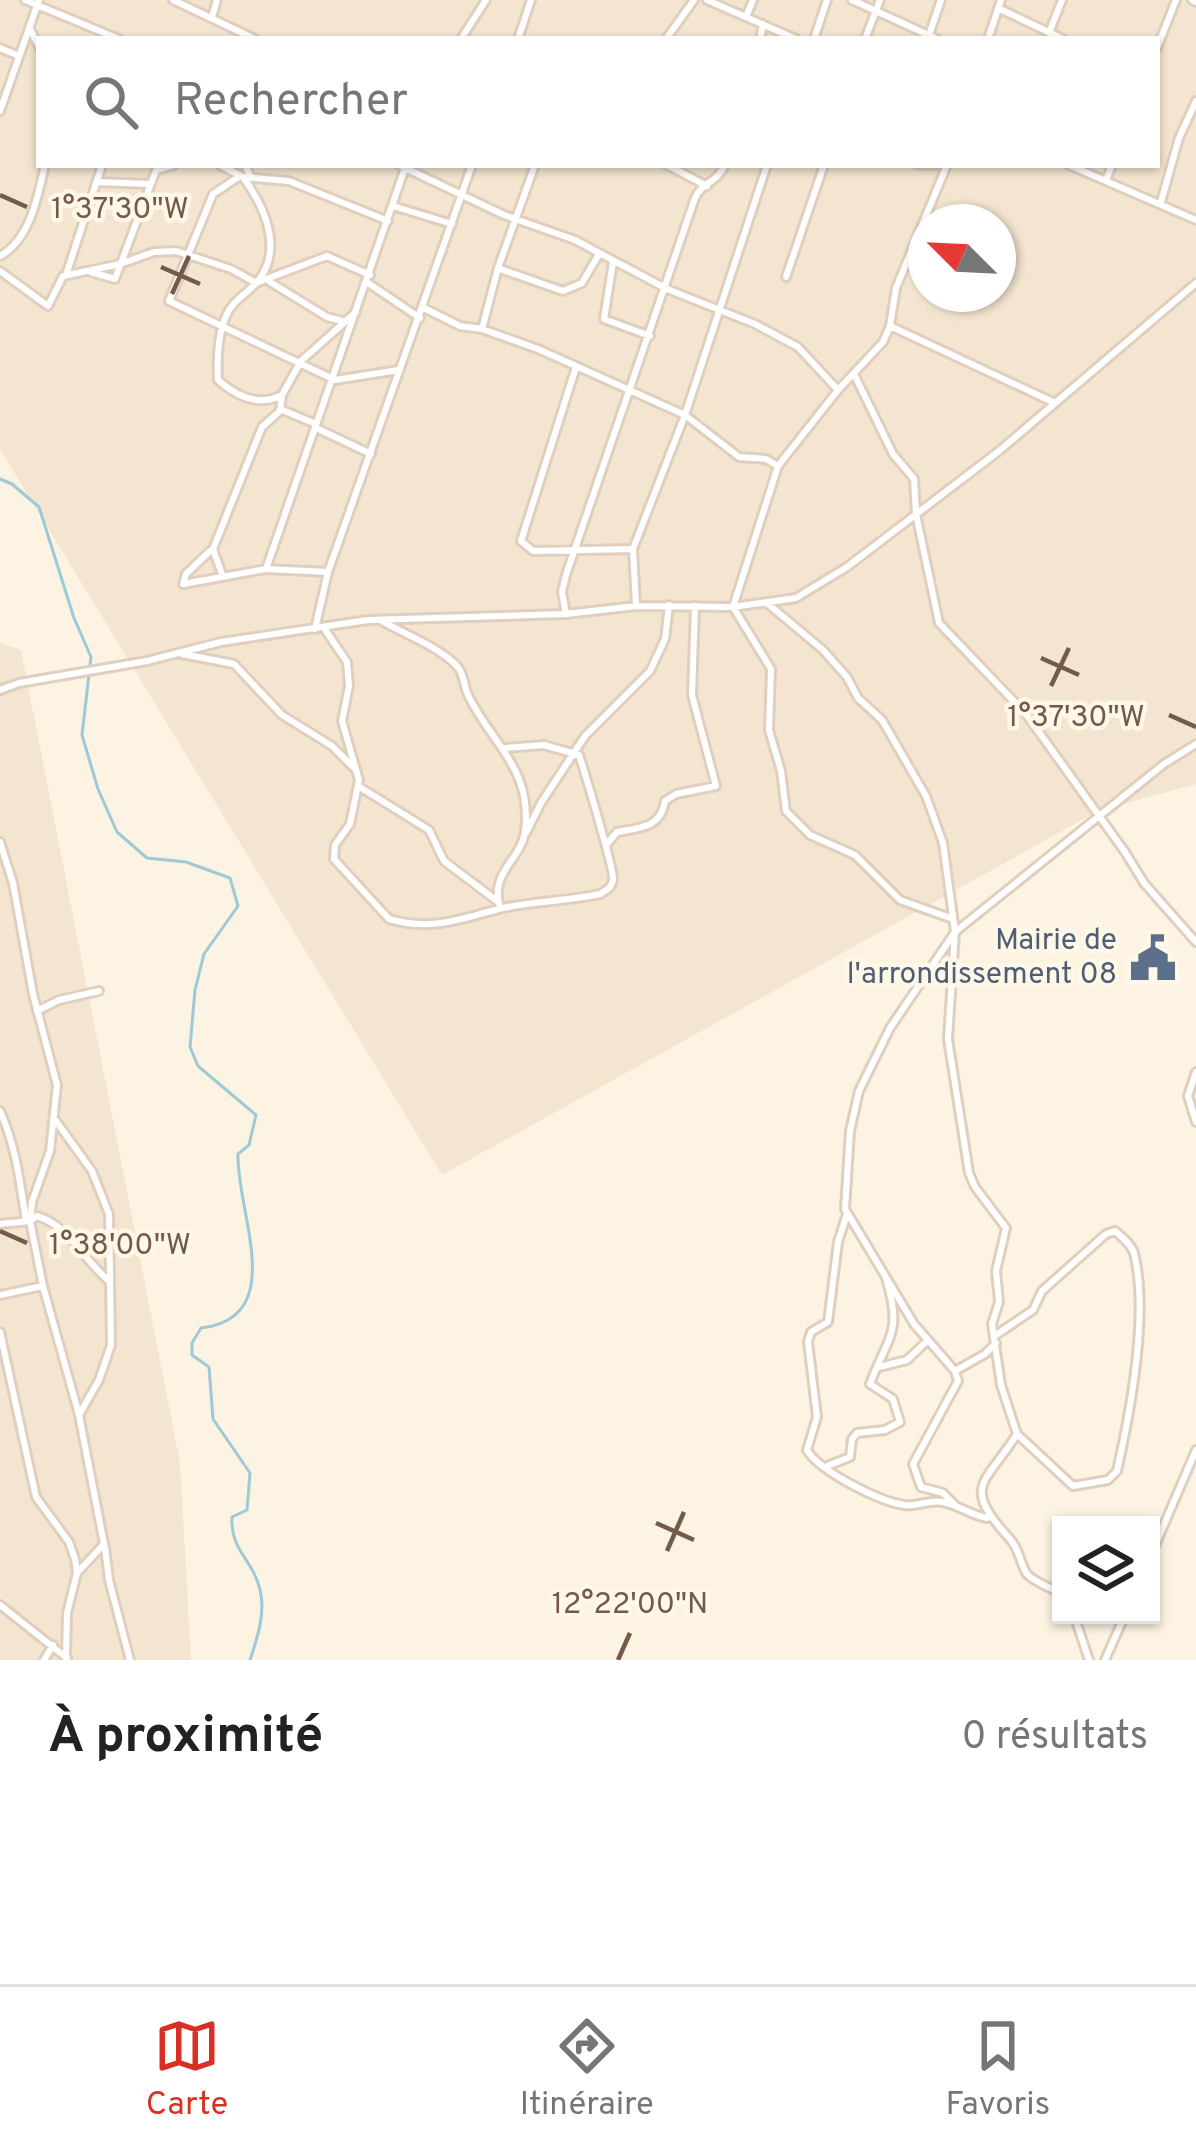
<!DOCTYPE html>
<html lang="fr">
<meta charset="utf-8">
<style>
:root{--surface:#fff;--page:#f6f6f6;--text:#222;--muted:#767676;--line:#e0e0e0;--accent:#d93025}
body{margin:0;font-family:Overpass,sans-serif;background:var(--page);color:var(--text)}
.controls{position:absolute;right:36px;bottom:36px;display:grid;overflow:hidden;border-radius:0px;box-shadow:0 3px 9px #0004}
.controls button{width:108px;height:108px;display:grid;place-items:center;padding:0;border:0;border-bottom:3px solid var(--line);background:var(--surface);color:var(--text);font:60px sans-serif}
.compass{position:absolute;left:908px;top:204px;width:108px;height:108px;border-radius:50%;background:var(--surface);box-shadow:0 3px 9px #0004;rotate:294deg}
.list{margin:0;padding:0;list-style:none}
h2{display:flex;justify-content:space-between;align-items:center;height:156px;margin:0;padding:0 48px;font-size:51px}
h2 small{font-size:39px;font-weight:400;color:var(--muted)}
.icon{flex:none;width:66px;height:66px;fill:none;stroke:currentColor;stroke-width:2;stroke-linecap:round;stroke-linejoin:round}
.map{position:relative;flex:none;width:1196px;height:1660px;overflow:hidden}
.search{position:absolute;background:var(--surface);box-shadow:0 3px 9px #0004;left:36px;right:36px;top:36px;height:132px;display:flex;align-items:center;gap:30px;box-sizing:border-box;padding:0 42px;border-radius:0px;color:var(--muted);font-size:45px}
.sheet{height:324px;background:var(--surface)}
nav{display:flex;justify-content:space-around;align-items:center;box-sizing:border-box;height:168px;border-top:3px solid var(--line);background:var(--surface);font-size:33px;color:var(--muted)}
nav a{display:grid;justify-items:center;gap:6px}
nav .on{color:var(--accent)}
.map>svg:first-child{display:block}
</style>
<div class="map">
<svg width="1196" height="1660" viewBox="0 0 1196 1660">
<rect width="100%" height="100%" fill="#fcf3e2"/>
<path fill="#f3e5d0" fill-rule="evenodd" d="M0,0H1196V784L1098,811L442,1175L0,449ZM39,39H1157V165H39ZM926,222H998V294H926Z
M0,643L21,650L180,1463L191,1660H0Z"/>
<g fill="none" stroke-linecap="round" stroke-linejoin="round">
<path stroke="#9dcad6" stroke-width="3" d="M0,479L12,484L39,507L74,618L91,657L82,735L98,789L117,832L147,858L186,862L230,878L238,906L204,954L195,990L190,1047L198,1066L256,1115L249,1145L238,1154C236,1212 290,1318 201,1328L192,1343V1355L209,1367L213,1419L250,1473L247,1510L232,1517C230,1551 253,1559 260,1590C266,1612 257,1639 250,1660"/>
<defs>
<path id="street" d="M25,0L119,39
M173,0L255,39
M707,0L796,39
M852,0L937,39
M1192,0L1196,2
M998,8L1063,39
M212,17L217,0
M746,17L753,0
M30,29L39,47
M1049,33L1062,0
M929,35L941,0
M461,39L486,0
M518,39L531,0
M666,39L694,0
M760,39L763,24
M814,39L827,0
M865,39L880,0
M988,39L1001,0
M0,48L19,56
M1157,48L1176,0
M0,111L39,0
M220,165L243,177L289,181L388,221
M245,165L251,178
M399,165L504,215L575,240L667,289L755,324L798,347L838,390L778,466
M667,165L707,186
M918,165H939
M1069,165L1196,220
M156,170L174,165
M240,176L213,194L169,301L335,380L399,370
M243,177C264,206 284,248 258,281C248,293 232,301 226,316C218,334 217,359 218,380C236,396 259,407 282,395
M1106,180L1112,165
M97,182L150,184
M1161,202L1179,138L1196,101
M393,206L452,224
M0,256C30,240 38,196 45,165
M613,262L604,319L650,336
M500,269L563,291L582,283L599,254
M0,271L48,306L63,276L120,264L154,252L176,251L231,269L256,283L327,256L370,275
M91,272L115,279L158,165
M66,275L102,165
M786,277L824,165
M270,282L327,317L342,321
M368,283L420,318
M424,308L460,326L482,329L538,349L685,415L739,457L766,459L778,466L733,607L771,669L769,730L781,771L786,811L810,835L855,855L900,900L953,919
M890,326L1055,403
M482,329L498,268L535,165
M576,367L521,541L533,551L633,549
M854,374L893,454L914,479L916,514L939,623L1026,714L1125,852L1144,883L1196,942
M838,390L883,342L890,326L896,288L947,165
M280,409L316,424
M316,428L371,454
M266,569L405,168
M223,577L213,549L262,427L280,411L282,395L301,361L356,312
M183,584L266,569L328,572
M183,584L186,574L210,551
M768,604L823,650L847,677L858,698L882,720L926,796L943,843L955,932L948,1039L969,1173L975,1187L1006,1228L996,1271L999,1302L992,1324L1001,1385L1017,1434C984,1486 961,1485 1010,1539C1020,1550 1020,1564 1027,1574C1035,1583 1051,1587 1061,1594
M636,606L633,549L685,415L767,165
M566,614L562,592L566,575L695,198C702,182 716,184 725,165
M382,621C406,635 435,645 455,664C465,673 463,686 469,697C492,744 533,769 525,832C521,860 489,872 500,908
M324,628L347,662L349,686L342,721L359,780L350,824L335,845L334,859L389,919C433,932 462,918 503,908C534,901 568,901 600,894C606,890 611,889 613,880C615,872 584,770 579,755L544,745L506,748
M315,629L328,572L472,165
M182,654L234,664L282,715L332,746L355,769
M0,690L19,683L147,661L221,642L368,620L566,614L636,606L733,607L796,598L847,567L999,451L1196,283
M358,786L429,830L444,861L497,901
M526,833L541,803L585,736L650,671L665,639L669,605
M0,842L13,883L33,994L57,1085L50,1151L32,1202L30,1221L43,1286L0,1295
M607,844L617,832C640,828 661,828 665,801L676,794L716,786L692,695L695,606
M37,1011L59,1000L99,991
M1196,1072L1188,1096L1196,1122
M0,1111C16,1146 20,1183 26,1221
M56,1121L92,1171L109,1214L111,1345L99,1380L79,1415L104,1544L77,1573
M847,1214L838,1242L828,1322L811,1332L808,1342L817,1417L807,1450C819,1471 880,1502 905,1505C918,1507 929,1499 943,1502C959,1505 970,1515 987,1518
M0,1224L30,1221L37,1216C68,1225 83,1259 109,1281
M43,1286L79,1415
M0,1332L36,1497L69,1542L75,1559L77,1573L67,1613L66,1658
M996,1335L1033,1310L1042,1291L1106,1234L1115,1231C1122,1237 1131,1244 1134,1253C1149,1313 1131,1409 1117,1471L1108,1480L1073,1486L1017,1434
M879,1367L907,1360L927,1341
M955,1371L985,1354L996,1343
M827,1466L850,1457L852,1439L857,1433L885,1430L900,1422L893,1399L870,1384C888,1335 903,1334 886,1278
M957,1507L943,1493L921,1487L913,1464L958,1381L955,1371L914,1324L845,1209L850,1131L859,1091L890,1028L955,932L1164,764L1196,744
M105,1547L109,1580L130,1660
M1151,1555L1196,1450
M0,1605L67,1658
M1074,1615L1089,1660
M44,1660L53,1645
M1105,1660L1125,1615"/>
</defs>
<use href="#street" stroke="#e0cfbe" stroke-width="12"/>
<use href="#street" stroke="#fff" stroke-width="6"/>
</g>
<path fill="none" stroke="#735a49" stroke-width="4.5" d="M0,195L27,207M161,267L200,284M172,294L189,256M1041,658L1079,675M1051,686L1069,648M1169,715L1196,727M0,1231L27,1243M656,1523L694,1540M667,1551L684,1512M618,1660L630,1633"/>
<defs>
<symbol id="civic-bare" viewBox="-9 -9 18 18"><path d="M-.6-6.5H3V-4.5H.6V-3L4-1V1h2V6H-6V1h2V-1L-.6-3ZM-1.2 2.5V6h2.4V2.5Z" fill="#5c6f8a" stroke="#fff7e7" stroke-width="2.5" paint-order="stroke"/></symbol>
</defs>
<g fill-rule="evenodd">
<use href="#civic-bare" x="1120" y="925" width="66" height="66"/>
</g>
<g text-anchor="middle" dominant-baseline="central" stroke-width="9" stroke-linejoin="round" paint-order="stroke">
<g font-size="30" fill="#4e5e75" stroke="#fff7e7" text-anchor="end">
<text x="1117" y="941">Mairie de<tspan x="1117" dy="34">l'arrondissement 08</tspan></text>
</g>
</g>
<g font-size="30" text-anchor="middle" fill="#735a49" stroke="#fff7e7" stroke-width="9" stroke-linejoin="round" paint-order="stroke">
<text x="120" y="218">1°37'30"W</text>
<text x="1076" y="726">1°37'30"W</text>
<text x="120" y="1254">1°38'00"W</text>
<text x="630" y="1613">12°22'00"N</text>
</g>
</svg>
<div class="controls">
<button><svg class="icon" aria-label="layers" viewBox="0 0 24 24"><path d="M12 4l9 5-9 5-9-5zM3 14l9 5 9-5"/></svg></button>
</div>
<svg class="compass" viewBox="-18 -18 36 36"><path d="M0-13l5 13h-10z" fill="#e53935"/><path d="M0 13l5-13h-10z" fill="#767676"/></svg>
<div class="search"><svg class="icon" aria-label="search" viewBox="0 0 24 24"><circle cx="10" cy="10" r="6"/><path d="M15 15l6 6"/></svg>Rechercher</div>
</div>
<section class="sheet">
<h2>À proximité<small>0 résultats</small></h2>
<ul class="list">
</ul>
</section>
<nav>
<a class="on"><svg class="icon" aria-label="map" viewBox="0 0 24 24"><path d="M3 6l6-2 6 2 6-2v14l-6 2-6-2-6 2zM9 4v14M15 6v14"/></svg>Carte</a>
<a><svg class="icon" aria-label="directions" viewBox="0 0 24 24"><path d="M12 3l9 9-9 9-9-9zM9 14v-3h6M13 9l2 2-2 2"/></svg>Itinéraire</a>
<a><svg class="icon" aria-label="saved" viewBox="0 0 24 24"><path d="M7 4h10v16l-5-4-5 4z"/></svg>Favoris</a>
</nav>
